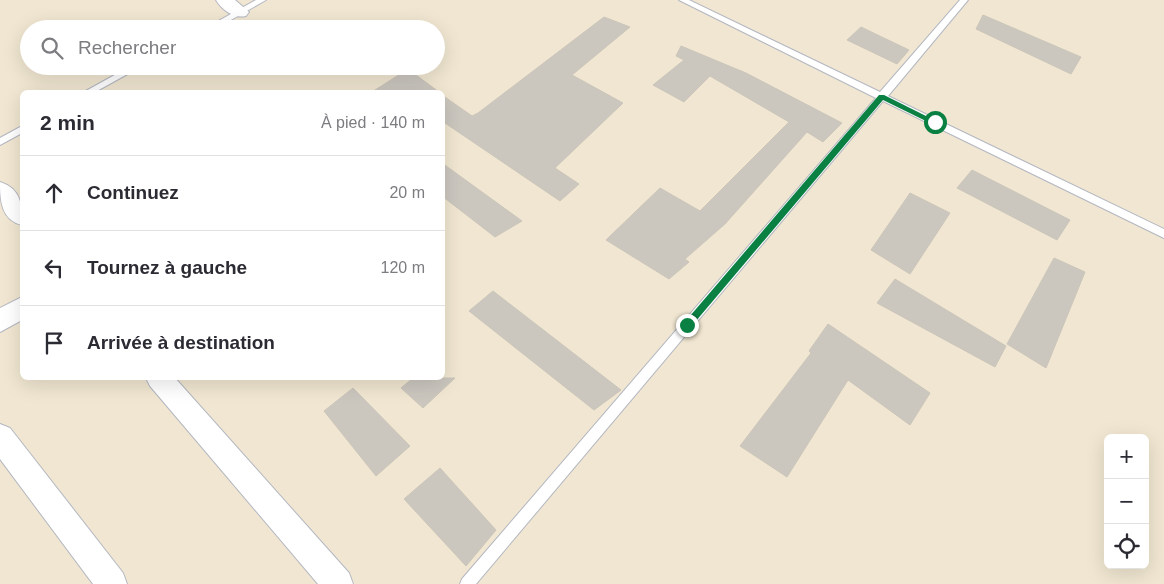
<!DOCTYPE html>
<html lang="fr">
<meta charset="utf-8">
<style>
:root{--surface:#fff;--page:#f7f7f7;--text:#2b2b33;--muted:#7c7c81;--line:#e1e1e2}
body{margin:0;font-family:Helvetica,sans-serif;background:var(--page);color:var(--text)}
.controls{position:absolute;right:15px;bottom:15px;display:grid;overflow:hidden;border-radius:8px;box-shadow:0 5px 20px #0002}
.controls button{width:45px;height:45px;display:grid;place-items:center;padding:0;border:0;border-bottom:1px solid var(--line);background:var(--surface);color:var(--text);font:25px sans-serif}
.stop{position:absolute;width:15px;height:15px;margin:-11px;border:4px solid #0b8043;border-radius:50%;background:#fff}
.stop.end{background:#0b8043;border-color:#fff;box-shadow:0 1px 5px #0008}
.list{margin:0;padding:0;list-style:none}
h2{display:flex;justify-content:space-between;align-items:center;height:65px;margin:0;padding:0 20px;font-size:21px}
h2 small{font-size:16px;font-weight:400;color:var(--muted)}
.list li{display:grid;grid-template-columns:32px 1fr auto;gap:15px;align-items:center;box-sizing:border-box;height:75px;padding:0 20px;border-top:1px solid var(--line)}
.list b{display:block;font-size:19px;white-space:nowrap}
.list em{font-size:16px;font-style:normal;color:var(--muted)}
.icon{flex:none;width:28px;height:28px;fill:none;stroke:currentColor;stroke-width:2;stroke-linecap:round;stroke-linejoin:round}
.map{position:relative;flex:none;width:1164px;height:584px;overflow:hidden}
.search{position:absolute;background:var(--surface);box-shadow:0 5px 20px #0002;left:20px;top:20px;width:425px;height:55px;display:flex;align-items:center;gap:12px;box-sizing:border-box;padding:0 18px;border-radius:28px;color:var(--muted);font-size:19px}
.panel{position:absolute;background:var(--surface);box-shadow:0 5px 20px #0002;left:20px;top:90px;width:425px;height:290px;border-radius:8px}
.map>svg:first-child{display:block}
</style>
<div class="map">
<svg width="1164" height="584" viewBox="0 0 1164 584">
<rect width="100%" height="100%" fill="#efe9e1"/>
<path fill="#f0e6d1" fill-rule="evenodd" d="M0,0H1164V584H0ZM29,29H436V66H29ZM22,92H442V378H22ZM1108,438H1145V565H1108Z"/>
<path fill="#cbc7bf" stroke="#cbc5ba" d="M983,15L1081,57L1071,74L976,29Z
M604,17L630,27L572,75L623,103L555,168L579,184L560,201L442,121V95L472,116L478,113Z
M861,27L909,50L897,64L847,40Z
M681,46L746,73L842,123L823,142L807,132L725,224L685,259L689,262L669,279L606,240L660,188L700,211L789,122L710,76L684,102L653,85L684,60L676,56Z
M408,69L439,92H372Z
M442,163L522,221L495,237L442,196Z
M972,170L1070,220L1057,240L957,188Z
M910,193L950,213L910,274L871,250Z
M1054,258L1085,272L1046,368L1007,344Z
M895,279L1006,346L995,367L877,303Z
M493,291L621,390L594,410L469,311Z
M828,324L930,393L910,425L848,380L787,477L740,446L811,353L809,351Z
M413,378H455L423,408L401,388Z
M353,388L410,446L376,476L324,411Z
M440,468L496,530L466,566L404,499Z"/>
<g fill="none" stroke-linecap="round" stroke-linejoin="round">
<defs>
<path id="service" d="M256,0H266L215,29H204Z
M679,0H689L880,92L960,0H968L888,96L1164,229V238L883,101L476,584H460L462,579L876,98Z
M131,66H142L95,92H84Z
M22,126V133L0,145V138Z"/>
<path id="minor" d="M216,0H235L249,12L246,16C234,19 222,10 216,0Z
M0,182C22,189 22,206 22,225C1,220 0,200 0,182Z
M22,297V320L0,332V308Z
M146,378H175L349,573L353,584H318L150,386Z
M0,424L10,428L123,573L127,584H93L0,459Z"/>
</defs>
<use href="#service" stroke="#b4b7c1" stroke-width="2"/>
<use href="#minor" stroke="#b4b7c1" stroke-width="2"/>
<use href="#service" fill="#fff" fill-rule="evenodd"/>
<use href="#minor" fill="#fff" fill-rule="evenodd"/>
</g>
<path fill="#0b8043" d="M879,95H884L938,122L932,124L883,100L690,328H684V323Z"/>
</svg>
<div class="controls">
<button>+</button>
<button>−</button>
<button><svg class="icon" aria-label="locate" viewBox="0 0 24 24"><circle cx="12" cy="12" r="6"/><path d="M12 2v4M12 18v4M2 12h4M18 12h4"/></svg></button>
</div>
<div class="stop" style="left:935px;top:122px"></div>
<div class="stop end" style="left:687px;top:325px"></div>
<div class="search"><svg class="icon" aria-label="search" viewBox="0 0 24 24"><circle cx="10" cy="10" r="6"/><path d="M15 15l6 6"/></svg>Rechercher</div>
<section class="panel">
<h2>2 min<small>À pied · 140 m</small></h2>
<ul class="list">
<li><svg class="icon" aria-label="ahead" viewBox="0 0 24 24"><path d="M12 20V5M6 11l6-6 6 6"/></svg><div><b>Continuez</b></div><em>20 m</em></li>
<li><svg class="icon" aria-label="left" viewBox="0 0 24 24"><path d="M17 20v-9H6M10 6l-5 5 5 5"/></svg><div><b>Tournez à gauche</b></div><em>120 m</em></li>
<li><svg class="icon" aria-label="arrive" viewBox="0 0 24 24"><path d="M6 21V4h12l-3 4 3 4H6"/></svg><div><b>Arrivée à destination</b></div></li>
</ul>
</section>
</div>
